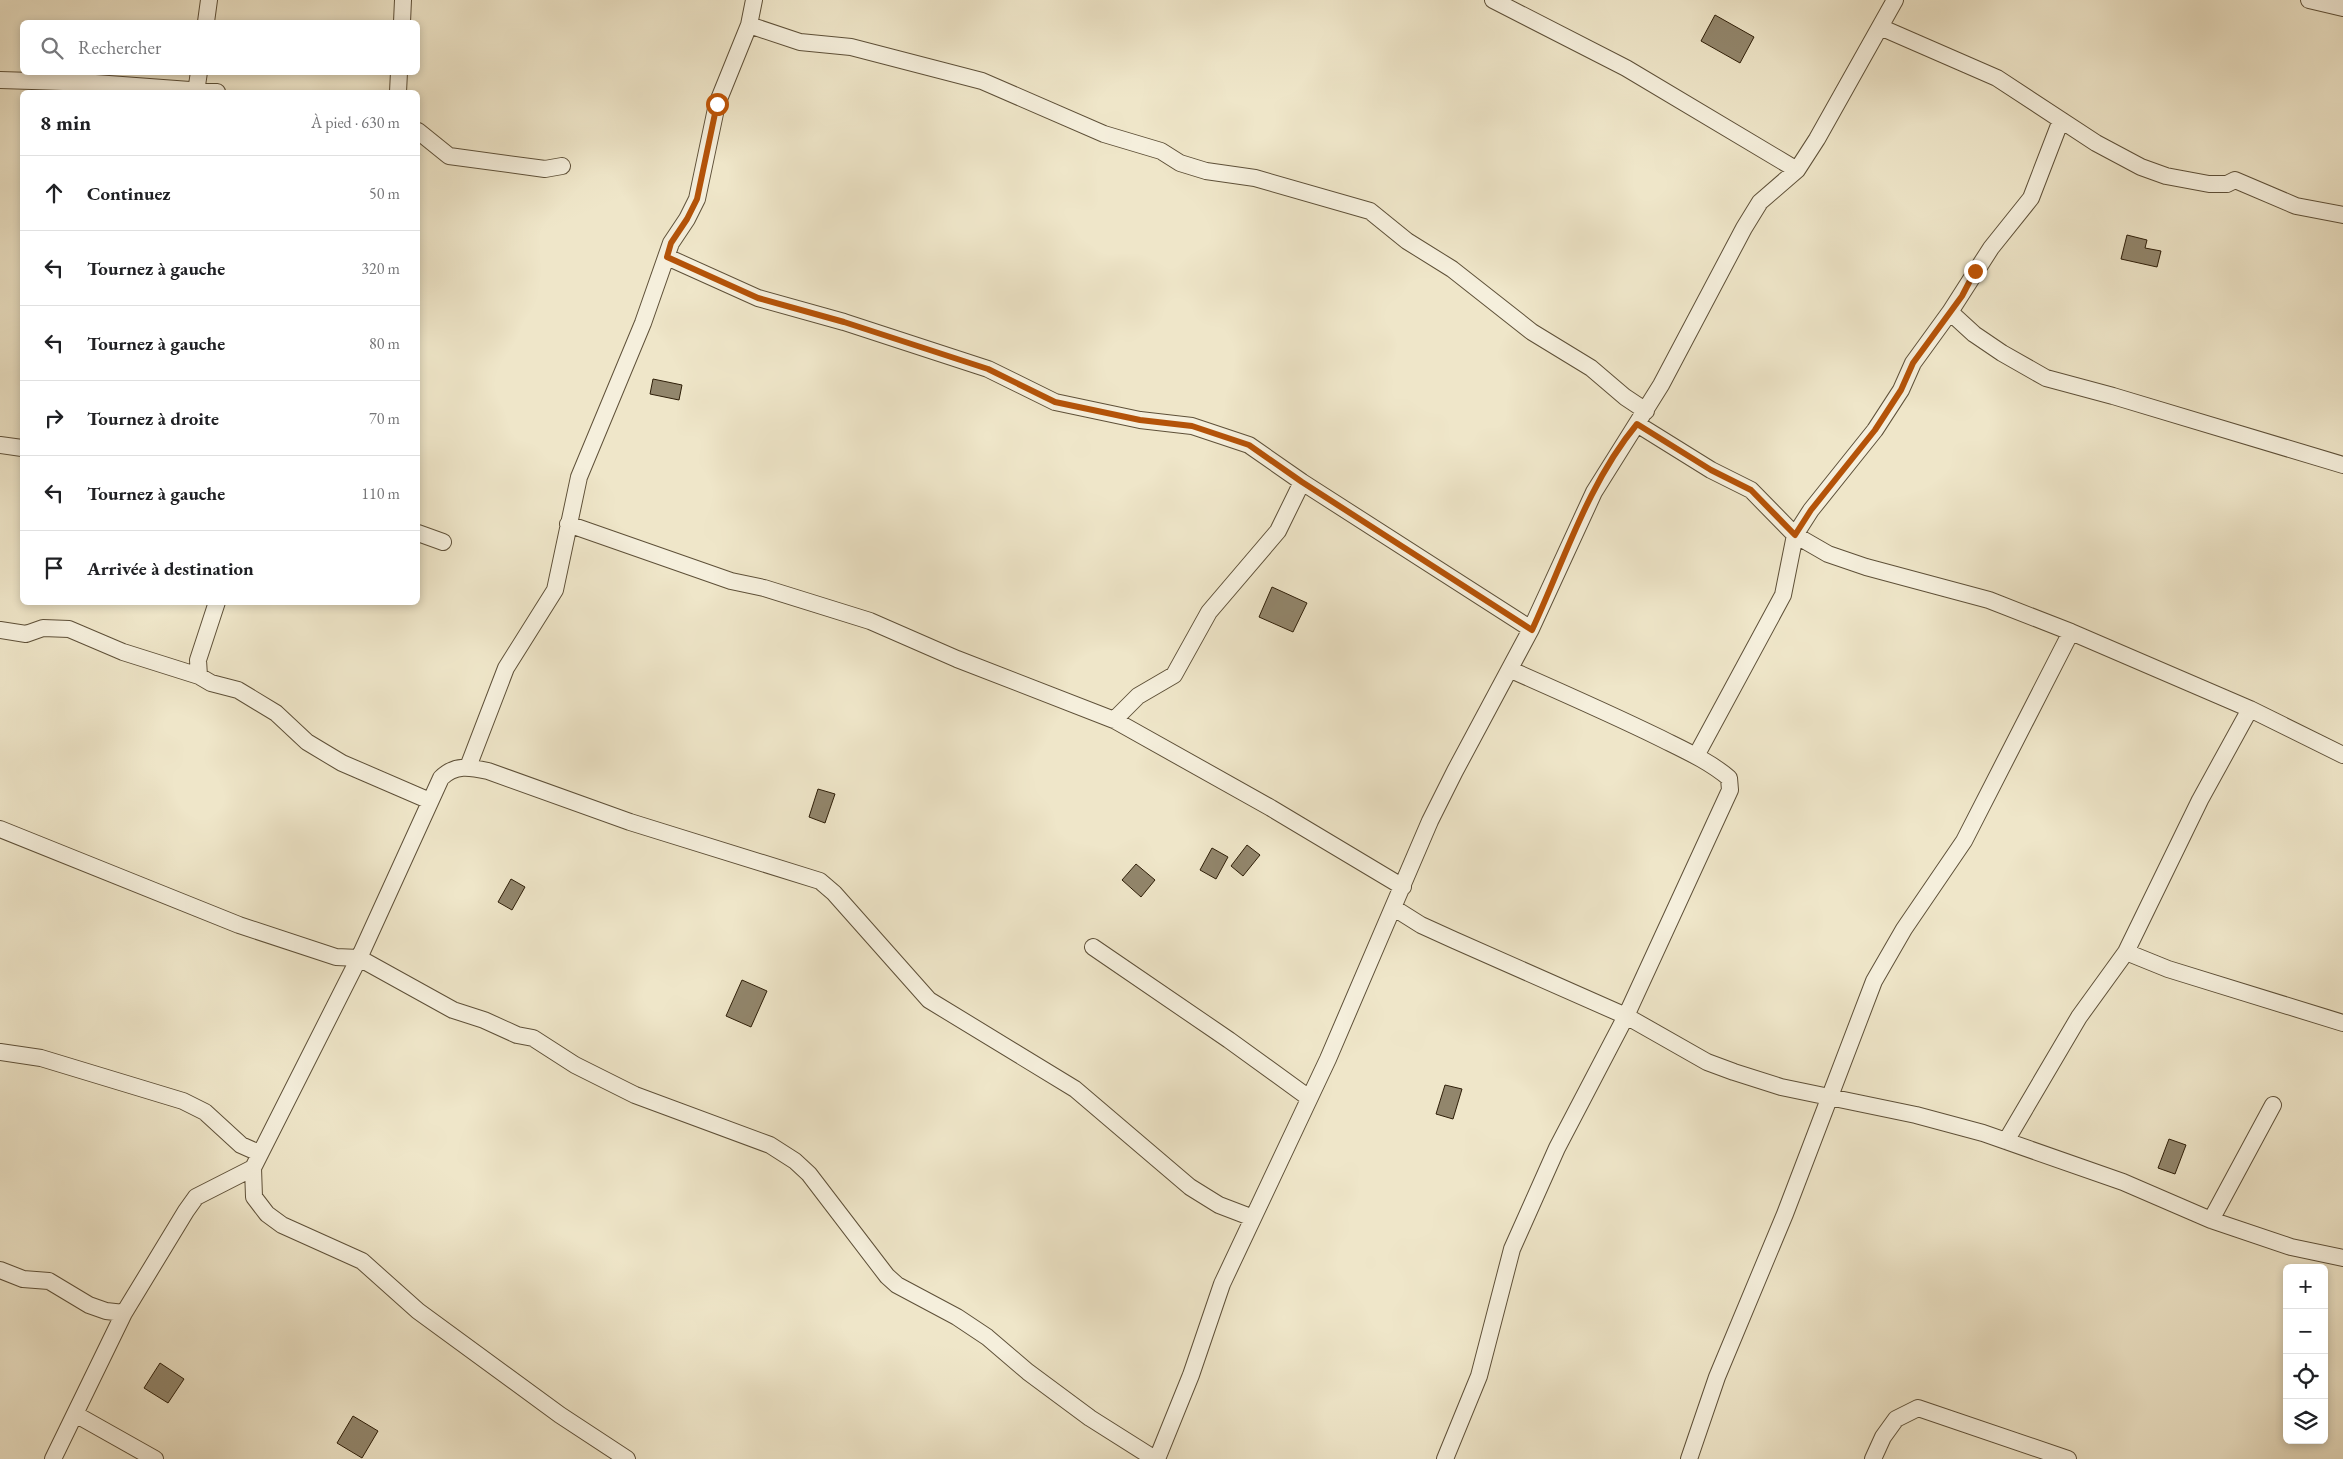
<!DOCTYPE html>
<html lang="fr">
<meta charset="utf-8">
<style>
:root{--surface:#fff;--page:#f6f6f6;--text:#202124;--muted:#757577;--line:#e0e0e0}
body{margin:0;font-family:"EB Garamond",serif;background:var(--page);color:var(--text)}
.controls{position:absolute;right:15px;bottom:15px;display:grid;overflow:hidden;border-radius:8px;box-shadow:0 2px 8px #0003}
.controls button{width:45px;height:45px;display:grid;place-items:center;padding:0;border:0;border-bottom:1px solid var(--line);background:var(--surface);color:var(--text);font:25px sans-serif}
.stop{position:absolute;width:15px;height:15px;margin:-11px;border:4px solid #b45309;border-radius:50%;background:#fff}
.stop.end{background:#b45309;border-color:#fff;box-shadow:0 1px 5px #0008}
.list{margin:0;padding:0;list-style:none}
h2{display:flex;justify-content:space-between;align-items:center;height:65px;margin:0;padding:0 20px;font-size:21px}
h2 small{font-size:16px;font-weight:400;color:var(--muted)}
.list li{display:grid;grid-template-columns:32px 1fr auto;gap:15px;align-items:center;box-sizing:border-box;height:75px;padding:0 20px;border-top:1px solid var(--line)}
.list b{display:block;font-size:19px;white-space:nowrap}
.list em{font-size:16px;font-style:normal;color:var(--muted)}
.icon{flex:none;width:28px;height:28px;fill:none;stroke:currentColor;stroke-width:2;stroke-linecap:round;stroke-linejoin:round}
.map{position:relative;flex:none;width:2343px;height:1459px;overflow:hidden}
.search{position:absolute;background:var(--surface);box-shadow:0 2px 8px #0003;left:20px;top:20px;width:400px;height:55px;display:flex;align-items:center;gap:12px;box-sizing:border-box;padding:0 18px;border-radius:8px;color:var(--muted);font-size:19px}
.panel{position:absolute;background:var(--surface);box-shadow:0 2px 8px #0003;left:20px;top:90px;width:400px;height:515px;border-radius:8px}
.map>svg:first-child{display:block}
</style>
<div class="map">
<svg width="2343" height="1459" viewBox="0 0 2343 1459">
<rect width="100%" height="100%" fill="#efe6c9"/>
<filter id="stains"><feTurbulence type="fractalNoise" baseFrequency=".004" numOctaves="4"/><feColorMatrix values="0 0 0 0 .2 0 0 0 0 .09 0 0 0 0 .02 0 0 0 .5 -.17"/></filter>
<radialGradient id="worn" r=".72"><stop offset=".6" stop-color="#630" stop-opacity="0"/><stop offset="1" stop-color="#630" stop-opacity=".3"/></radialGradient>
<path fill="#92866c" stroke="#2e1e08" d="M1715,15L1754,37L1740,63L1701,41Z
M2127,235L2147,240L2145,248L2161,251L2157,267L2121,259Z
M653,379L682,385L679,400L650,394Z
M1272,587L1307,603L1293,632L1259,617Z
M818,789L835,794L825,823L809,817Z
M1247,845L1260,855L1243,876L1231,866Z
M1212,848L1228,857L1216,879L1200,870Z
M1136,864L1155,880L1141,897L1122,880Z
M511,879L525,887L512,910L498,902Z
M742,980L767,991L751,1027L726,1016Z
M1445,1085L1462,1089L1453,1119L1436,1114Z
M2169,1139L2186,1145L2175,1174L2158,1168Z
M160,1363L184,1379L168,1403L144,1388Z
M353,1416L378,1431L362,1458L337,1443Z"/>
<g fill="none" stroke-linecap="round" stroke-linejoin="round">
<defs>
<path id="minor" d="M754,0L749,25L800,42L851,47L982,81L1104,134L1161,151L1180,163L1206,171L1255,178L1370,211L1407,241L1452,269L1532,332L1591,368L1625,397L1646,411
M1493,0L1626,68L1797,170
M2309,0L2343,8
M206,22L209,0
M402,22L403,0
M1880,27L1997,78L2096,143L2141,167L2166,176L2209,184H2227L2235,180L2296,206L2343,215
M0,80L95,83L217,92
M196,92L199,72
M398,92L399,72
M2061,120L2031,198L1991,248L1950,312L1974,334L2002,353L2046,378L2113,396L2343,465
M418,131L449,156L545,169L562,166
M667,257L758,298L844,322L988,369L1055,402L1140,420L1192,426L1249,445L1302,482L1531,629
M1637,424L1711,470L1751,490L1795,535L1828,554L1866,567L1989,600L2071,632L2250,709L2343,755
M0,445L22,448
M568,524L731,581L764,588L870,621L957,659L1114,720L1271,808L1403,887
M418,533L443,542
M217,602L198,660L199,676L211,683L238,690L276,713L307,742L342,763L430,801
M0,630L26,634L43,628L69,629L123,652L199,676
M1114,720L1138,696L1174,675L1209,612L1278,531L1302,482
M1696,756L1783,595L1795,535L1811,510L1875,430L1901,390L1913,363L1950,312
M468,767L506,668L555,590L579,477L643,323L671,243L687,219L697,199L717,104L749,25
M0,829L239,925L336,957L359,958L453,1010L484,1020L517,1035L533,1038L575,1065L635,1095L770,1145L795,1161L809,1174L887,1276L897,1285L957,1317L987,1337L1028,1372L1090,1418L1155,1459
M1394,908L1421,925L1454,940L1626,1016L1707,1062L1734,1072L1781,1087L1916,1115L1983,1133L2123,1182L2211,1220L2291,1247L2343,1258
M1093,947L1229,1040L1309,1098
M2126,952L2168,969L2343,1023
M0,1052L41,1058L183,1101L205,1112L241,1145L259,1153
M2006,1141L2079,1017L2126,952L2200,800L2250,709
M253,1168L254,1197L267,1214L282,1225L362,1261L418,1311L560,1415L627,1459
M2211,1220L2273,1105
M0,1270L23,1279L49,1281L89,1305L106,1311L124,1313
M75,1414L155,1459
M53,1459L124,1313L186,1211L196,1197L253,1168L359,958L441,778C455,764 470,767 488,771L630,822L820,881L834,893L929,1000L1075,1089L1190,1187L1219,1205L1253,1218
M1157,1459L1191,1375L1222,1284L1328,1059L1430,821L1455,771L1531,629L1594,492L1661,385L1744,228L1760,202L1797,170L1817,139L1895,0
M1445,1459L1479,1376L1512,1249L1557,1148L1626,1016L1730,790L1729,778C1709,761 1684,750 1660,738C1611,714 1561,692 1511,670
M1689,1459L1717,1377L1785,1214L1874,981L1904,929L1964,841L2071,632
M1873,1459L1883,1437L1896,1419L1918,1408L2068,1459"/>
</defs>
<use href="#minor" stroke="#5e5038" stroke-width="18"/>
<use href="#minor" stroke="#f5efdc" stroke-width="16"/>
</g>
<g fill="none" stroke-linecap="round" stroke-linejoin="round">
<path stroke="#b45309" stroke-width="6" d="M717,104L697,199L687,219L671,243L667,257L758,298L844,322L988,369L1055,402L1140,420L1192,426L1249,445L1302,482L1532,630C1564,561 1588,483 1637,424L1711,470L1751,490L1795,535L1811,510L1875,430L1901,390L1913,363L1962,296L1975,271"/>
</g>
<rect width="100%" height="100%" filter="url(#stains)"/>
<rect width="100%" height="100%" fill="url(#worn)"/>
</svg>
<div class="controls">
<button>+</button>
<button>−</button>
<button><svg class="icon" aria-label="locate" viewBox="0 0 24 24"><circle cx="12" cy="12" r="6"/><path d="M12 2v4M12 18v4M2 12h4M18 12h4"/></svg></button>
<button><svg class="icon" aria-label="layers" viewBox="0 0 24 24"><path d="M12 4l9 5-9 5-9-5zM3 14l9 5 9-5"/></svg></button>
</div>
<div class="stop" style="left:717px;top:104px"></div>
<div class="stop end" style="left:1975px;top:271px"></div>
<div class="search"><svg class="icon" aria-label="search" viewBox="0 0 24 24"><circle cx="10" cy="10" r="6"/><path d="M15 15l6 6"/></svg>Rechercher</div>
<section class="panel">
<h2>8 min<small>À pied · 630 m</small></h2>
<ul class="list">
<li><svg class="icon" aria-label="ahead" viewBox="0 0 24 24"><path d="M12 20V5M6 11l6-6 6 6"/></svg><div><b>Continuez</b></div><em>50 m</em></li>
<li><svg class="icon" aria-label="left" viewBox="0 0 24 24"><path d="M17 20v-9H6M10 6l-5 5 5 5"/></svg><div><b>Tournez à gauche</b></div><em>320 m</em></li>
<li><svg class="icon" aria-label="left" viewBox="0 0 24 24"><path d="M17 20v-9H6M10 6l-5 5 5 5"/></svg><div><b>Tournez à gauche</b></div><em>80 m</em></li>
<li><svg class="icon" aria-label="right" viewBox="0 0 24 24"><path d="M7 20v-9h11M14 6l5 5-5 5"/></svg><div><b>Tournez à droite</b></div><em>70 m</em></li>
<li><svg class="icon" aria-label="left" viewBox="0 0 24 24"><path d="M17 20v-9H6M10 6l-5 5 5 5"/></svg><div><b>Tournez à gauche</b></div><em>110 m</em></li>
<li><svg class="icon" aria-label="arrive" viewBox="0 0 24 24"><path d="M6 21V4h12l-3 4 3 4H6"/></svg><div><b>Arrivée à destination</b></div></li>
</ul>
</section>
</div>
